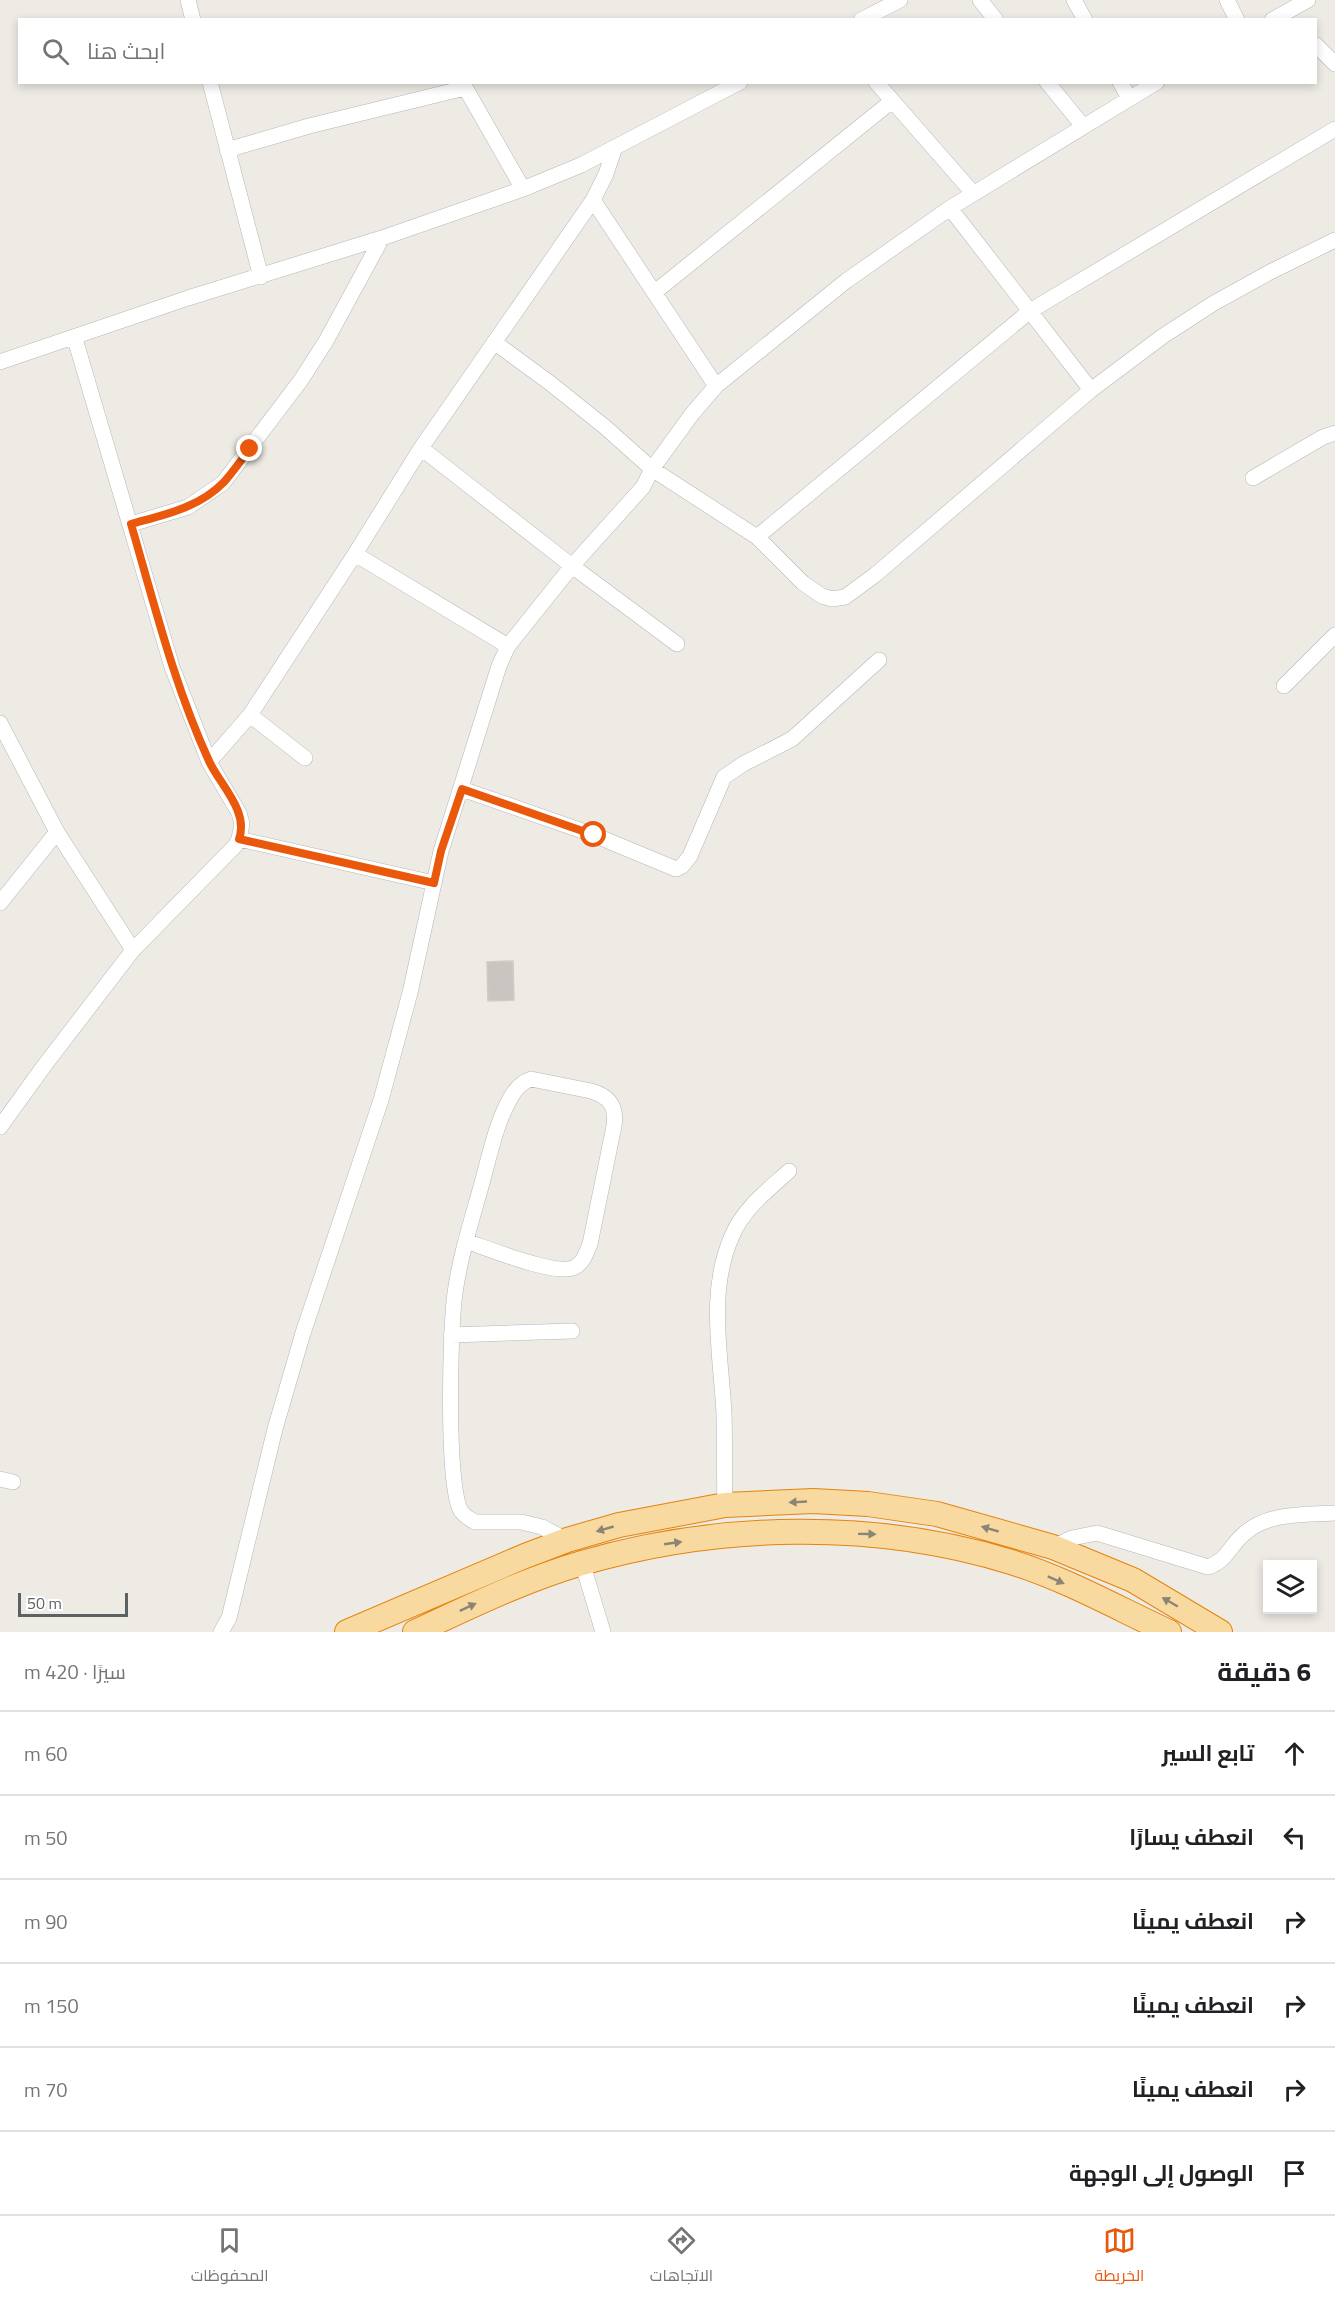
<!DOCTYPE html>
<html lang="ar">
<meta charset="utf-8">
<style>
:root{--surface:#fff;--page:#f6f6f6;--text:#202124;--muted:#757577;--line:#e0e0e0;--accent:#ea580c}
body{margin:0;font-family:"Titillium Web",Cairo,sans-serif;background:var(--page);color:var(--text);direction:rtl}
.controls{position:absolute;right:18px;bottom:18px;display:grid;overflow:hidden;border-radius:0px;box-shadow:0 3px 9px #0003}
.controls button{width:54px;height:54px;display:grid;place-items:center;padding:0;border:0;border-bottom:2px solid var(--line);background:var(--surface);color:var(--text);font:30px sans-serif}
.scale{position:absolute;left:18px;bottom:15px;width:110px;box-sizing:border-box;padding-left:6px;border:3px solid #5c6164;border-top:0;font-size:16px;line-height:21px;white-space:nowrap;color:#5c6164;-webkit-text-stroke:4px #fff;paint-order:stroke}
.stop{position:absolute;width:18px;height:18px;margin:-14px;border:4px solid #ea580c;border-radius:50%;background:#fff}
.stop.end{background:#ea580c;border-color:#fff;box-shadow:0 2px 6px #0008}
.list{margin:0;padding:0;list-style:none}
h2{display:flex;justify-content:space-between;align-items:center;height:78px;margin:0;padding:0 24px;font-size:26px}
h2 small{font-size:20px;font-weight:400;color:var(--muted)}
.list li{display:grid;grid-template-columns:39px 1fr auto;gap:18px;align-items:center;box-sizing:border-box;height:84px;padding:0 24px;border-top:2px solid var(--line)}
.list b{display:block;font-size:22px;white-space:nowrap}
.list em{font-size:20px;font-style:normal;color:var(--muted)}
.icon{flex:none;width:33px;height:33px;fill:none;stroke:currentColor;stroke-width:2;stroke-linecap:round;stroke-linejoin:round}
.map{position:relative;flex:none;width:1335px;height:1632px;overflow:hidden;direction:ltr}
.search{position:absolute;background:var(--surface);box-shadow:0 3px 9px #0003;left:18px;right:18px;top:18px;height:66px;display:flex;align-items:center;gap:15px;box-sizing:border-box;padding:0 21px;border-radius:0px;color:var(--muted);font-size:22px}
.sheet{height:582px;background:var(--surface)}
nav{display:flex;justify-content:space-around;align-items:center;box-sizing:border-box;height:84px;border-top:2px solid var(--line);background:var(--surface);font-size:16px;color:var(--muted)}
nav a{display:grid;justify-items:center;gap:3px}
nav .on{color:var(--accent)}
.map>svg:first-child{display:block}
</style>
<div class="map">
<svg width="1335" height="1632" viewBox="0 0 1335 1632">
<rect width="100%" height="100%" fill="#eeeae4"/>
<path fill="#c9c5c0" stroke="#d2cbc3" stroke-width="1.5" d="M513,961L514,1000L488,1001L487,962Z"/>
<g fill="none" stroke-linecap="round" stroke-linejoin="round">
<defs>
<path id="minor" d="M188,0L193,20
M980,0L996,20
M1074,0L1085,20
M1227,0L1237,20
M861,20L900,0
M1272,20L1308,0
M1316,45L1335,64
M210,82L261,277
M462,82L523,189
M876,82L973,193
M1047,82L1083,126
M1120,82L1129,98
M227,150L309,126L465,88
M593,200L716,386
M950,208L1091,390
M655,292L892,101
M494,342L550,383L605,427L652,469L757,537L803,583L822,596L832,599L845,597L875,575L1091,390L1163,336L1214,303L1270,272L1335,240
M0,362L188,298L382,238L523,189L581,165L740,82
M421,448L572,566L677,644
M1253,478L1323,437L1335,433
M131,524L188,507L223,483L301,380L326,341L382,238
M757,537L1030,311L1335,129
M355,554L508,646
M1284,686L1335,635
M250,715L305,758
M0,723L57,832
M209,762L250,715L355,554L421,448L593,200L606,174L615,147
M462,789L594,835L676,869L682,866L690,856L724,777L743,764L792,739L879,660
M239,839L434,883
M0,903L57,832L133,950
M0,1127L44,1066L133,950L235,846L239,839L242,824L239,813L209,762L172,667L75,339
M466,1241C487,1248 557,1277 575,1267C584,1262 586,1253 590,1244L614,1126C617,1107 609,1096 591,1091L531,1079C522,1082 516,1088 511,1097C496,1123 490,1154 482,1183C472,1219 460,1256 455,1293C450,1327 446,1486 461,1511C464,1516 470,1519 475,1522H521L542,1527L567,1540
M451,1335L572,1331
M0,1479L13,1482
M725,1505C724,1474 725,1443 724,1413C721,1354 707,1292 732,1236C743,1209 768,1190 789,1171
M1053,1547L1072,1538L1097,1533L1208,1567C1227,1561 1230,1545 1245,1533C1269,1512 1305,1515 1335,1513
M582,1562L603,1632
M221,1632L229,1618L275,1429L303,1333L381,1100L410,993L441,851L499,666L508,646L572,566L643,487L652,469L692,414L716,386L846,281L950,208L1157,82"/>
<path id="trunk" d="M347,1632L525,1556L567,1540L619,1525L725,1505L813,1501L868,1504L937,1514L1053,1547L1133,1580L1220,1632
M415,1632C469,1607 524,1580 582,1563C718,1523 876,1520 1011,1562C1066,1579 1117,1608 1169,1632"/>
</defs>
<use href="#minor" stroke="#b4b7ba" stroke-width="16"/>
<use href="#trunk" stroke="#e5830d" stroke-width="26"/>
<use href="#minor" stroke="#fff" stroke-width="15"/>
<use href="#trunk" stroke="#f8d99f" stroke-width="24"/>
</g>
<defs><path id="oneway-solid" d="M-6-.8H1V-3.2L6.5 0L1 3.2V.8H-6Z" transform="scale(1.5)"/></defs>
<g fill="#8b8576">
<use href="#oneway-solid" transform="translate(798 1502) rotate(177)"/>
<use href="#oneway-solid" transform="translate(605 1529) rotate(164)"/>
<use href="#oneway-solid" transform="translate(990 1529) rotate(-164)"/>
<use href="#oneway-solid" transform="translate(867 1534) rotate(1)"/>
<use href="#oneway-solid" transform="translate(673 1543) rotate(-8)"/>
<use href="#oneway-solid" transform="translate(1056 1580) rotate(24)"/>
<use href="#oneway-solid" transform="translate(1170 1602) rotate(-150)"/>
<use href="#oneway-solid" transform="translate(468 1607) rotate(-25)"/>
</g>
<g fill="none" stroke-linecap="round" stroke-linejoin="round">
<path stroke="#ea580c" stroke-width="8" d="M250,449C241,460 233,472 224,482C199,508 163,515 131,524C154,603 174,685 209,761C220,785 249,811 239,839L434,883L441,851L462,789L594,835"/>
</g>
</svg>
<div class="controls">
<button><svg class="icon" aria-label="layers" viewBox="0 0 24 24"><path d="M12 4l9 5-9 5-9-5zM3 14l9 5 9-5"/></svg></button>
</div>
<div class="scale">50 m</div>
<div class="stop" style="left:594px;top:835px"></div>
<div class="stop end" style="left:250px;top:449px"></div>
<div class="search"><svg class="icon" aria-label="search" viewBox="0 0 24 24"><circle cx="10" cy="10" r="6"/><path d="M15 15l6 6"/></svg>ابحث هنا</div>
</div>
<section class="sheet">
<h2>6 دقيقة<small>سيرًا · 420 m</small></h2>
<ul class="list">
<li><svg class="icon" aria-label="ahead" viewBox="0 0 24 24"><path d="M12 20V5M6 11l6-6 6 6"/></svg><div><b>تابع السير</b></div><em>60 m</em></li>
<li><svg class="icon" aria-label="left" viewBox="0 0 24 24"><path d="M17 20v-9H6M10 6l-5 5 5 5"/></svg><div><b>انعطف يسارًا</b></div><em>50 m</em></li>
<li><svg class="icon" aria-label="right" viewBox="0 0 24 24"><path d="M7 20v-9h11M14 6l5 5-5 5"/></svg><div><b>انعطف يمينًا</b></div><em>90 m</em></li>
<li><svg class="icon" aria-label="right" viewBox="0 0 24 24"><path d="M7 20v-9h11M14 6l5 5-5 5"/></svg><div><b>انعطف يمينًا</b></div><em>150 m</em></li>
<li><svg class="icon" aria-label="right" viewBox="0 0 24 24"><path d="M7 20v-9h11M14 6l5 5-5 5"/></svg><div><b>انعطف يمينًا</b></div><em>70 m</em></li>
<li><svg class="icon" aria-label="arrive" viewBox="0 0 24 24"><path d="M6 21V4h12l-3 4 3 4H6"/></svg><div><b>الوصول إلى الوجهة</b></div></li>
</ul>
</section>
<nav>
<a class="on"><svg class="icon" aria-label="map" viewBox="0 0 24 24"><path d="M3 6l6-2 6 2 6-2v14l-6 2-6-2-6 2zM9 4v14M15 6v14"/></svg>الخريطة</a>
<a><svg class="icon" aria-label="directions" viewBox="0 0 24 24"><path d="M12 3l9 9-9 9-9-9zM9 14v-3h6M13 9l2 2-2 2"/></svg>الاتجاهات</a>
<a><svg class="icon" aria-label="saved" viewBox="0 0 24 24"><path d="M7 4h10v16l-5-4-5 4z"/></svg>المحفوظات</a>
</nav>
